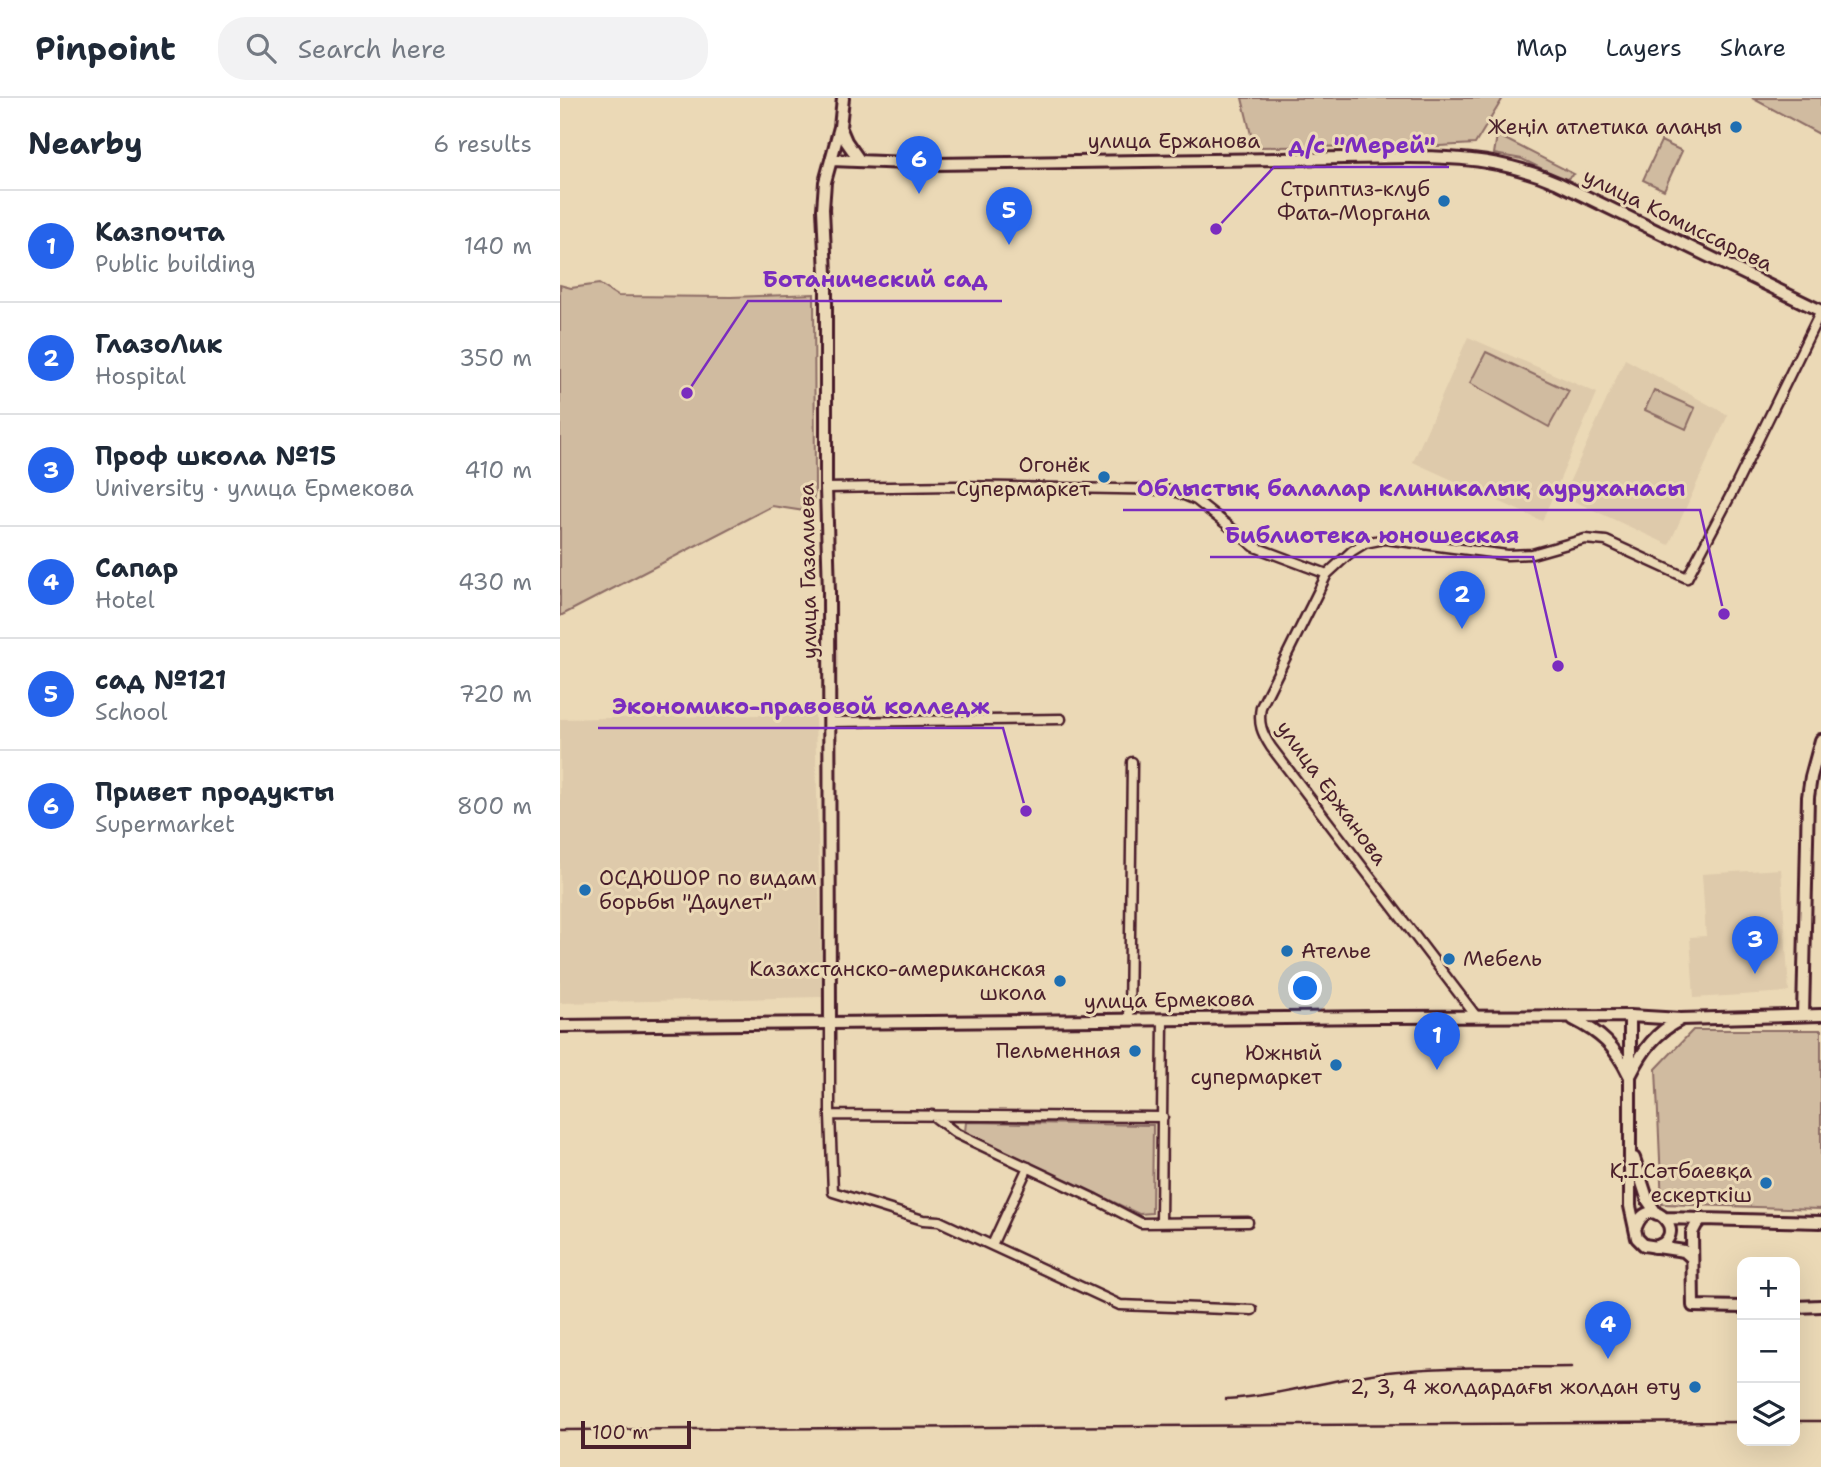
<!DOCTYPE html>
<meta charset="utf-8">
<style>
:root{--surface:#fff;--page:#f2f2f3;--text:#1f2937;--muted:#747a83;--line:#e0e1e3;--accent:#2563eb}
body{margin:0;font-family:"Shantell Sans",sans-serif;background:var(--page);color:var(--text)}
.controls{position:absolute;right:21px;bottom:21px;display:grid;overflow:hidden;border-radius:14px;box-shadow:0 7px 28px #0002}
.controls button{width:63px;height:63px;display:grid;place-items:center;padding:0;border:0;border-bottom:2px solid var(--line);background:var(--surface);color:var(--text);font:35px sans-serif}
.scale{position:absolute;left:21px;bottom:18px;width:110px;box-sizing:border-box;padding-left:7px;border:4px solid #4a1f2b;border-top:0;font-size:19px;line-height:24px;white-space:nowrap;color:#4a1f2b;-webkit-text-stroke:5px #ebd9b6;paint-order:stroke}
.you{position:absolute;left:746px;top:891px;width:24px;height:24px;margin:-18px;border:5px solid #fff;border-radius:50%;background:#1a73e8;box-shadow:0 0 0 10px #1a73e833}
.badge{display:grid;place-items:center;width:46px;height:46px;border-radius:50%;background:var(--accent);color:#fff;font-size:23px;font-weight:700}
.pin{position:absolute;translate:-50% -58px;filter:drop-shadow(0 2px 4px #0008)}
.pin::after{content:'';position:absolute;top:37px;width:24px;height:21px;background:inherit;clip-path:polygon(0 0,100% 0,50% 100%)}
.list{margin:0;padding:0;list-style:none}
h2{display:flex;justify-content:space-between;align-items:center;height:91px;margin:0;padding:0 28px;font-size:30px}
h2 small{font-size:23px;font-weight:400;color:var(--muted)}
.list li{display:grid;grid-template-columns:46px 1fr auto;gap:21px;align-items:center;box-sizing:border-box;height:112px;padding:0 28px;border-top:2px solid var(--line)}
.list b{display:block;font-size:26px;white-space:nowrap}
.list p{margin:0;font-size:23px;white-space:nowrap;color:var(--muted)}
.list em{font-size:23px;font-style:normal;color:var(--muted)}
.icon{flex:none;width:38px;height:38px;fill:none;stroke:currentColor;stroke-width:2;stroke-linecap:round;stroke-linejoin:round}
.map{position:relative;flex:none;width:1261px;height:1369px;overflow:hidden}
header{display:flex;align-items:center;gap:42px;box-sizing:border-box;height:98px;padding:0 35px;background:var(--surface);border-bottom:2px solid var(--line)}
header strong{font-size:33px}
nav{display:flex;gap:38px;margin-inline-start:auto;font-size:24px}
.search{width:490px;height:63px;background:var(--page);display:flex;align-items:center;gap:18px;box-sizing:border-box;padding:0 24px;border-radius:28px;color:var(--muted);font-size:26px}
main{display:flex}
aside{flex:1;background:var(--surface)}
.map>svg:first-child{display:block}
</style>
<header>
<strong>Pinpoint</strong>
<div class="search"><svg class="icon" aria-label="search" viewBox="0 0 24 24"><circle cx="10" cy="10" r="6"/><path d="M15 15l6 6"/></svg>Search here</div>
<nav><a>Map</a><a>Layers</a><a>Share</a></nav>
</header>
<main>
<aside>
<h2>Nearby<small>6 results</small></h2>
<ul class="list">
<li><span class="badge">1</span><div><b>Казпочта</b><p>Public building</p></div><em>140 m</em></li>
<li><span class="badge">2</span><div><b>ГлазоЛик</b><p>Hospital</p></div><em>350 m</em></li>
<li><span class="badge">3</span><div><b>Проф школа №15</b><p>University · улица Ермекова</p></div><em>410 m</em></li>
<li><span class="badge">4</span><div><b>Сапар</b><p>Hotel</p></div><em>430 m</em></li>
<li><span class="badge">5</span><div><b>сад №121</b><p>School</p></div><em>720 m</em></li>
<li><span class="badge">6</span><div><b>Привет продукты</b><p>Supermarket</p></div><em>800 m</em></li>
</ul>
</aside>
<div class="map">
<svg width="1261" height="1369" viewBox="0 0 1261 1369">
<rect width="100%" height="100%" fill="#ebd9b6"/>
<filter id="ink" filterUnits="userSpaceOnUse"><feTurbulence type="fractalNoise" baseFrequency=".0143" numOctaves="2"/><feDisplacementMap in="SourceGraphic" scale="14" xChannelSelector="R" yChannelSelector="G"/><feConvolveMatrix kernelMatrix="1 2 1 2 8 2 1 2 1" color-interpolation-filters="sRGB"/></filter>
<g filter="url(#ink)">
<path fill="#decaab" d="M908,239L1037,295L982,423L853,364Z
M1065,261L1168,317L1109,447L1003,398Z
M255,616L262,899L0,905V621Z
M1221,771L1229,894L1134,900L1130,839L1146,838L1142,776Z"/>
<path fill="#d0bba0" stroke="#8d6d66" stroke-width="2" d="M682,0H943L915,46L879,48L694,49Z
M1192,0H1261V37Z
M937,37L1014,76L1005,82L962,61L934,56Z
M1101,43L1122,53L1104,92L1083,82Z
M39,186L58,198L171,199L254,196L255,392L251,414L212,408L0,518V187L11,190Z
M926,254L1009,293L989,329L910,285Z
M1094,292L1135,310L1126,331L1085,312Z
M1133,932H1261V1111L1102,1106L1096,971Z
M406,1024L593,1027L592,1115L579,1116L405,1034Z"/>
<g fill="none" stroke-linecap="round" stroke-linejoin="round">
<defs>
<path id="street" d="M266,390L395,388L612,392L636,402L695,449L767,476
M270,624L501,621
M916,918L711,649C702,635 698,626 701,609L767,476L792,453L805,445L825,441L947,457L972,456L1025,441L1046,443L1127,480L1176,387L1261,213
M569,922L572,664
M270,925V1017L273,1094L363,1122L379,1123L560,1207L692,1212
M270,1017L603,1019
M372,1017L397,1036L535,1101L581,1125L688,1124
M601,1124L603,921
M432,1147L468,1069"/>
<path id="secondary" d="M280,29L286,43L300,63
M271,62L374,66L850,59C905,59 947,63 998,85L1261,213
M1243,917L1248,699L1251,679L1261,642
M1070,918V1108L1077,1140L1084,1147L1124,1153L1132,1160
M1013,921C1041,935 1055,948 1069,977
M270,925L269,494L266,390V176L263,111L265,84L280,29L283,0
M0,928L819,919L1070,918L1121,921L1261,917
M1071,976C1083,952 1096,934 1120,922
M1074,1060L1088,1103L1097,1116
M1105,1120L1261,1124
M1142,1120L1136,1127L1132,1135L1133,1208L1182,1209
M1076,1129C1090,1091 1133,1139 1094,1149
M1235,1209L1261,1208"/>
</defs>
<use href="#street" stroke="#4a1f2b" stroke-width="13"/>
<use href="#secondary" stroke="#4a1f2b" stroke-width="16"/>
<use href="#street" stroke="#ebd9b6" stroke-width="8"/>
<use href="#secondary" stroke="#ebd9b6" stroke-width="10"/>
<path stroke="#4a1f2b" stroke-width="2.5" d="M666,1301C719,1298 768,1282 819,1275C883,1267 948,1270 1012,1269
M1235,1323H1261
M0,1332C394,1329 788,1327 1182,1324"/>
</g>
</g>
<g fill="#1f6fb2" stroke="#ebd9b6" stroke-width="2.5">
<circle cx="1176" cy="29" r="7"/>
<circle cx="884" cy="103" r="7"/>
<circle cx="544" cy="379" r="7"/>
<circle cx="25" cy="792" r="7"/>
<circle cx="727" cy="853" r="7"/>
<circle cx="889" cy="861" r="7"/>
<circle cx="500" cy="883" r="7"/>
<circle cx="575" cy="953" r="7"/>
<circle cx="776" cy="967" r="7"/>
<circle cx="1206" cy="1085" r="7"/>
<circle cx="1135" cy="1289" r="7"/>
</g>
<g text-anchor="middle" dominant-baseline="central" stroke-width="6" stroke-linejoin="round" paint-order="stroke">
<g font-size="21" fill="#4a1f2b" stroke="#ebd9b6" text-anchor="end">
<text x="1162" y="29">Жеңіл атлетика алаңы</text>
<text x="870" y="91">Стриптиз-клуб<tspan x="870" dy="24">Фата-Моргана</tspan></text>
<text x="530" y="367">Огонёк<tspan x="530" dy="24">Супермаркет</tspan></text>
<text x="39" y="780" text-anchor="start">ОСДЮШОР по видам<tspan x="39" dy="24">борьбы "Даулет"</tspan></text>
<text x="741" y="853" text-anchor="start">Ателье</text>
<text x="903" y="861" text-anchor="start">Мебель</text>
<text x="486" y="871">Казахстанско-американская<tspan x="486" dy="24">школа</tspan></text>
<text x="561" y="953">Пельменная</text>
<text x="762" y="955">Южный<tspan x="762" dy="24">супермаркет</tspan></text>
<text x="1192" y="1073">Қ.І.Сәтбаевқа<tspan x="1192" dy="24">ескерткіш</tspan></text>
<text x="1121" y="1289">2, 3, 4 жолдардағы жолдан өту</text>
</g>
<g font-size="21" fill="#4a1f2b" stroke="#ebd9b6">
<text x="614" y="43">улица Ержанова</text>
<text transform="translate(1118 122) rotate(26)">улица Комиссарова</text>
<text transform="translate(248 473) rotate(-91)">улица Газалиева</text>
<text transform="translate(772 695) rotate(54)">улица Ержанова</text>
<text transform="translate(609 902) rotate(-1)">улица Ермекова</text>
</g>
</g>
<path fill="none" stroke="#7b2cbf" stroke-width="2.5" d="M656 131L714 69H889M127 295L188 203H442M1164 516L1140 412H563M998 568L973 459H650M466 713L443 630H38"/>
<g fill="#7b2cbf" stroke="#ebd9b6" stroke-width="2.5">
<circle cx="656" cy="131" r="7"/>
<circle cx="127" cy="295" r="7"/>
<circle cx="1164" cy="516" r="7"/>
<circle cx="998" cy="568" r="7"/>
<circle cx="466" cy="713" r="7"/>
</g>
<g font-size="23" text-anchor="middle" font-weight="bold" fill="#7b2cbf" stroke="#ebd9b6" stroke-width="6" stroke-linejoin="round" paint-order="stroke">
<text x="802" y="55">д/с "Мерей"</text>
<text x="315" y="189">Ботанический сад</text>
<text x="851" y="398">Облыстық балалар клиникалық ауруханасы</text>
<text x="812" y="445">Библиотека юношеская</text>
<text x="241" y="616">Экономико-правовой колледж</text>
</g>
</svg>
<div class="controls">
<button>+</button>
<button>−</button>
<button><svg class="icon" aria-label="layers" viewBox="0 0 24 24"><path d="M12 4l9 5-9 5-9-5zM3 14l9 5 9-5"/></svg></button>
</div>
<div class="scale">100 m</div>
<div class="you"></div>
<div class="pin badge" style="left:877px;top:972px">1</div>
<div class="pin badge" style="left:902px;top:531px">2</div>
<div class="pin badge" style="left:1195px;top:876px">3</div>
<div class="pin badge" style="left:1048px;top:1261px">4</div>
<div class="pin badge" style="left:449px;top:147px">5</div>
<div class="pin badge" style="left:359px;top:96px">6</div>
</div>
</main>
